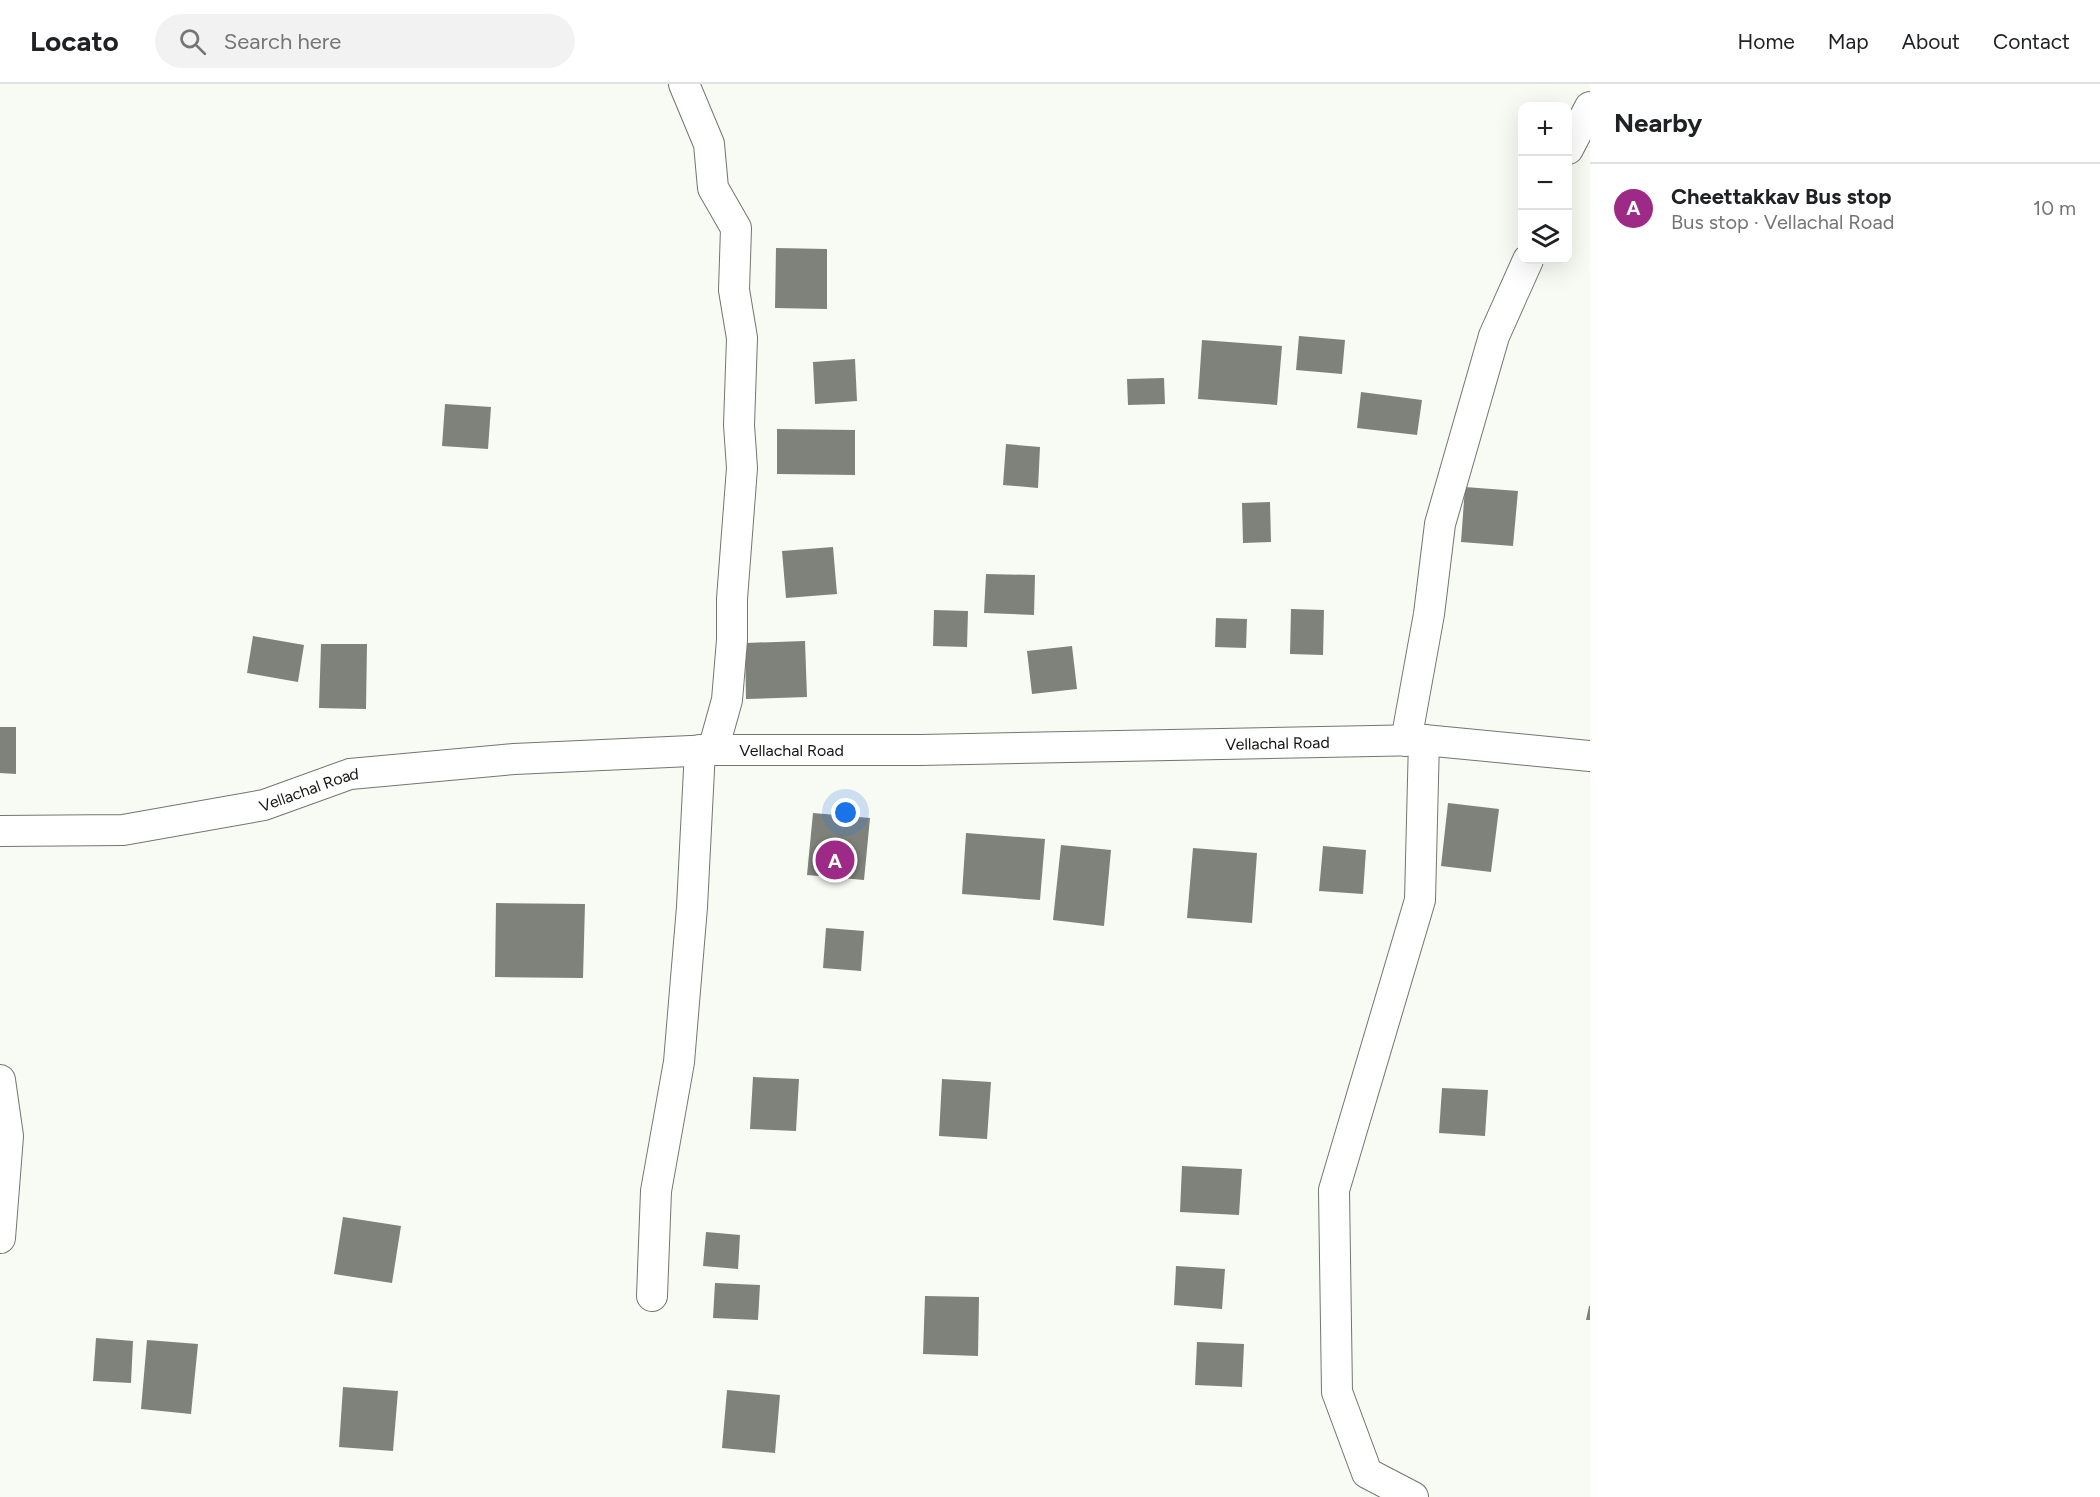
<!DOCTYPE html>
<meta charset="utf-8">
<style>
:root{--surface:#fff;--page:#f2f2f2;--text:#202124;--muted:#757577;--line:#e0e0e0;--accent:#9d2a87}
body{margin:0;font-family:Figtree,sans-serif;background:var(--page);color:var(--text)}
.controls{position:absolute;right:18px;top:18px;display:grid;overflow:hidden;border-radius:12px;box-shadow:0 6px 24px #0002}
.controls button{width:54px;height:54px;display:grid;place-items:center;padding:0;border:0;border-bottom:2px solid var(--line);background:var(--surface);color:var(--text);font:30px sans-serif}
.you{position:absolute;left:846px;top:729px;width:21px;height:21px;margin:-15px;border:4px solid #fff;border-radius:50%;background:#1a73e8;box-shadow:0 0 0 9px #1a73e833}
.badge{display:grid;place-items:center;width:39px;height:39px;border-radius:50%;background:var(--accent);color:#fff;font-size:20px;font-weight:700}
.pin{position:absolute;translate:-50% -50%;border:3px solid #fff;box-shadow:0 2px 6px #0006}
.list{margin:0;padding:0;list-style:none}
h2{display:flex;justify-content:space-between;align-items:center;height:78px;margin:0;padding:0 24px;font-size:26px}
h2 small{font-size:20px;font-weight:400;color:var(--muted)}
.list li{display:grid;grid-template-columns:39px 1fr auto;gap:18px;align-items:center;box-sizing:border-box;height:90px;padding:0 24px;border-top:2px solid var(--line)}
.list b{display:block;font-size:22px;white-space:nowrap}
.list p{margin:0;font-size:20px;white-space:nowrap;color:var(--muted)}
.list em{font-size:20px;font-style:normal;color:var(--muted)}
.icon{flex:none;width:33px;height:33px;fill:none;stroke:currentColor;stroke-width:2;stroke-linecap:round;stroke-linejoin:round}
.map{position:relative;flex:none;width:1590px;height:1413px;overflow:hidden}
header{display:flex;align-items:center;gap:36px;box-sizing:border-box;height:84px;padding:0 30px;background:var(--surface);border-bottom:2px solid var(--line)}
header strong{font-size:28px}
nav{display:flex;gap:33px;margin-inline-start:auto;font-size:21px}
.search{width:420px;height:54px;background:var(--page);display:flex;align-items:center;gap:15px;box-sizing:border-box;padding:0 21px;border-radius:33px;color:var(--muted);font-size:22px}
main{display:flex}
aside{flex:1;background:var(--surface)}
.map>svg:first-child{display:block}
</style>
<header>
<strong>Locato</strong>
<div class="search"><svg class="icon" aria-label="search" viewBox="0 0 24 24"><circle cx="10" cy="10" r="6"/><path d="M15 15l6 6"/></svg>Search here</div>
<nav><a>Home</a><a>Map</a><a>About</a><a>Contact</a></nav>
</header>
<main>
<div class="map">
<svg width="1590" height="1413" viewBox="0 0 1590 1413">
<rect width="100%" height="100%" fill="#f8fbf3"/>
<path fill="#7f827b" d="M776,164L827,165V225L775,224Z
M1299,252L1345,256L1342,290L1296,286Z
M1202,256L1282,262L1277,321L1198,315Z
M855,275L857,317L815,320L813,278Z
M1164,294L1165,320L1128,321L1127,295Z
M1361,308L1422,316L1417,351L1357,344Z
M445,320L491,323L488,365L442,362Z
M777,345L855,346V391L777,390Z
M1006,360L1040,363L1038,404L1003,401Z
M1465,403L1518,407L1513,462L1461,458Z
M1270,418L1271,458L1243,459L1242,419Z
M833,463L837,510L786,514L782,467Z
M986,490L1035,491L1034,531L984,529Z
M1291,525L1324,526L1323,571L1290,570Z
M934,526L968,527L967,563L933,562Z
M1216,534L1247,535L1246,564L1215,563Z
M253,552L304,561L298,598L247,589Z
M805,557L807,613L746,615L745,559Z
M321,560H367L366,625L319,624Z
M1072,562L1077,605L1032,610L1027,567Z
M0,643H16V690L0,689Z
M1448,719L1499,725L1491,788L1441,782Z
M813,729L870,734L864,796L807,791Z
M966,749L1045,755L1040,816L962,810Z
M1061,761L1111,766L1104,842L1053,836Z
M1323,762L1366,766L1363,810L1319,807Z
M1193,764L1257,769L1252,839L1187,834Z
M496,819L585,820L583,894L495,893Z
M826,844L864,847L861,887L823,884Z
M753,993L799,995L796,1047L750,1045Z
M942,995L991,998L987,1055L939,1052Z
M1442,1004L1488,1006L1485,1052L1439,1049Z
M1182,1082L1242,1085L1239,1131L1180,1128Z
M343,1133L401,1142L392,1199L334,1190Z
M706,1148L740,1151L738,1185L703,1182Z
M1176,1182L1225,1185L1222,1225L1174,1221Z
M715,1199L760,1201L758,1236L713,1234Z
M925,1212L979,1213L978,1272L923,1270Z
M1589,1222H1590V1236H1586Z
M96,1254L133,1257L131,1299L93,1297Z
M147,1256L198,1260L191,1330L141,1325Z
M1197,1258L1244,1260L1242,1303L1195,1301Z
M343,1303L398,1307L393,1367L339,1363Z
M727,1306L780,1311L775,1369L722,1364Z"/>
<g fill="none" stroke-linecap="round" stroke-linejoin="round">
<defs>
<g id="minor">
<path d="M684,0L709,60L713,104L736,144L734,206L742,254L739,341L742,384L732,515V556L727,616L713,666"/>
<path d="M1568,65L1590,23"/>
<path d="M1406,657L1429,530L1440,440L1494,252L1528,176"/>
<path id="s1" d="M0,747L123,746L264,721L350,690L514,675L713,666H920L1424,656L1590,672"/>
<path d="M0,996L8,1052L0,1154"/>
<path d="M652,1212L656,1107L679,978L692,823L700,666"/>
<path d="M1413,1413L1367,1389L1337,1308L1334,1106L1420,816L1424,656"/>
</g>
</defs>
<use href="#minor" stroke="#73766f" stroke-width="32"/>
<use href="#minor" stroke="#fff" stroke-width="30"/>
</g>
<g text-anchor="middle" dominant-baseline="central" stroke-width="4.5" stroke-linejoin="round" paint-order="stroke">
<g font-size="16" fill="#131411" stroke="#fff">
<text stroke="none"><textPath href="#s1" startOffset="1286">Vellachal Road</textPath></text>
<text stroke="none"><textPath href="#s1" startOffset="800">Vellachal Road</textPath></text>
<text stroke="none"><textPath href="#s1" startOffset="314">Vellachal Road</textPath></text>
</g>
</g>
</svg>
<div class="controls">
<button>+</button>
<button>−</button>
<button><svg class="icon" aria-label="layers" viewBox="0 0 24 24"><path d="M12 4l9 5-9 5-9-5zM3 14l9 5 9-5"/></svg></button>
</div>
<div class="you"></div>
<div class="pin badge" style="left:835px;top:776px">A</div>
</div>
<aside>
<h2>Nearby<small></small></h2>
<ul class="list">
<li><span class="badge">A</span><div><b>Cheettakkav Bus stop</b><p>Bus stop · Vellachal Road</p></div><em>10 m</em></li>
</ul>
</aside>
</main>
